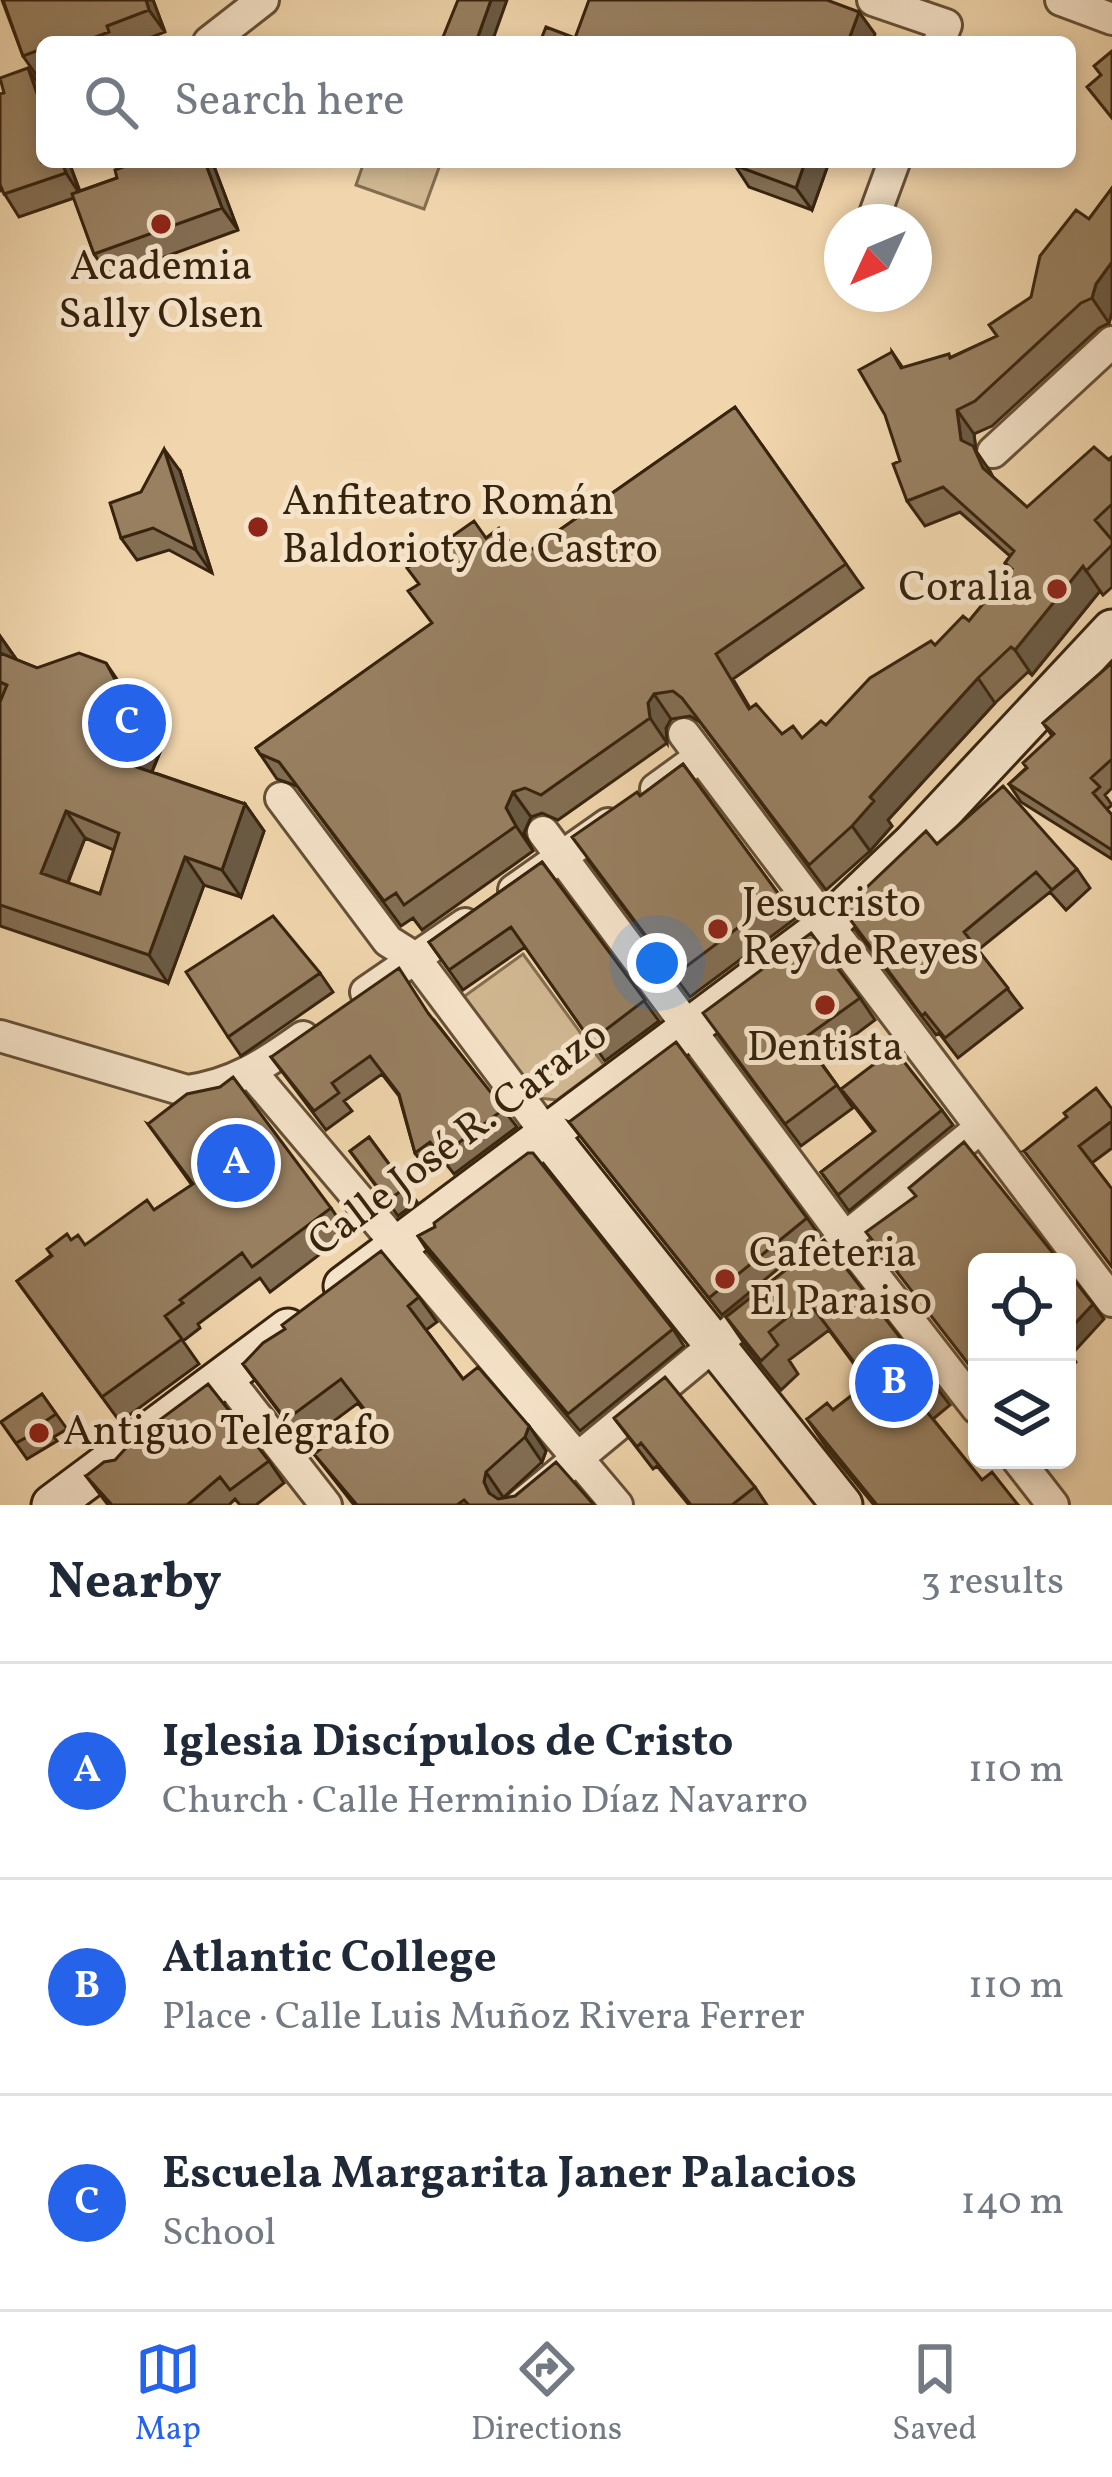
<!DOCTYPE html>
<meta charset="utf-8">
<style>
:root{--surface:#fff;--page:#f6f6f7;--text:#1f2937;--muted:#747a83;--line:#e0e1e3;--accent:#2563eb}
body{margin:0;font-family:Vollkorn,serif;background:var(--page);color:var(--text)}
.controls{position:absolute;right:36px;bottom:36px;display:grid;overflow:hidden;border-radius:18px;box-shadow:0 6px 18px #0003}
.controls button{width:108px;height:108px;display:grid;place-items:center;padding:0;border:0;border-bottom:3px solid var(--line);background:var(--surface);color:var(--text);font:60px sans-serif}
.compass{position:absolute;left:824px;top:204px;width:108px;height:108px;border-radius:50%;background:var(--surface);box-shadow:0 6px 18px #0003;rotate:226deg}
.you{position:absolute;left:657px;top:963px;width:42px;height:42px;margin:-30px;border:9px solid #fff;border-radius:50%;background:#1a73e8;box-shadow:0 0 0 18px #1a73e833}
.badge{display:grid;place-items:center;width:78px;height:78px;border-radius:50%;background:var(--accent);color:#fff;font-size:39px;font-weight:700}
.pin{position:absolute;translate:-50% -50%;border:6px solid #fff;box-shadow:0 3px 12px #0006}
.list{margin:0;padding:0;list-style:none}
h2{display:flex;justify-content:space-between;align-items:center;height:156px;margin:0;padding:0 48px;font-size:51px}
h2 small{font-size:39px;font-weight:400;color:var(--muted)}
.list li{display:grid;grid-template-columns:78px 1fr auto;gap:36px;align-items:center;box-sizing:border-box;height:216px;padding:0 48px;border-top:3px solid var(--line)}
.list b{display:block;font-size:45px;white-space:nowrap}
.list p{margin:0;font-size:39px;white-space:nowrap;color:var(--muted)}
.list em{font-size:39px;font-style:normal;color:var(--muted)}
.icon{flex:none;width:66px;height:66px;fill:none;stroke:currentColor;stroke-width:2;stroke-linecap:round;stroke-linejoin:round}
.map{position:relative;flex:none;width:1112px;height:1505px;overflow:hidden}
.search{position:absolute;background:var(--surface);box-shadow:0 6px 18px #0003;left:36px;right:36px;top:36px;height:132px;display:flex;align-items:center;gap:30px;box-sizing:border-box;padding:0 42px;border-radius:18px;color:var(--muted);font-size:45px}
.sheet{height:804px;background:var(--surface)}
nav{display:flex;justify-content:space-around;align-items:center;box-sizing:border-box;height:168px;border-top:3px solid var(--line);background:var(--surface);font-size:33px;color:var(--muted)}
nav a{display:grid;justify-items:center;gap:6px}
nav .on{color:var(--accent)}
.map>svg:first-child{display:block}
</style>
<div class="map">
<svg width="1112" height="1505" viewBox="0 0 1112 1505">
<rect width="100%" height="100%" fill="#f1d6ad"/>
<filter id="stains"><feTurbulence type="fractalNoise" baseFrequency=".00167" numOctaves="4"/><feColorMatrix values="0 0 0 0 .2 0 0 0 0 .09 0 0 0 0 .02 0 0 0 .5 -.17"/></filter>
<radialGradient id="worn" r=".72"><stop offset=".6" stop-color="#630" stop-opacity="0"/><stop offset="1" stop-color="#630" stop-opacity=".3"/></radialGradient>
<path fill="#d1b892" stroke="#846e50" stroke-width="3" d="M364,162H441L424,209L356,185Z
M523,954L604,1065L557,1100L538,1098L462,998Z"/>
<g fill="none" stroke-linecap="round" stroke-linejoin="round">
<defs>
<path id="street" d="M873,0L946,25L939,42
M1061,0L1112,19
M209,42L263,0
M872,222L894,162
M993,452L1112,342
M684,734L1112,1301
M656,789L700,757
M281,798L388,941L415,958L546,1133
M543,832L845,1238L977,1408
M514,890L608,824
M366,992L465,924
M0,1036L187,1091C233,1085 265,1064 303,1037
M252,1073L617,1505
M830,1250L979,1129
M225,1376L326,1505
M1018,1460L1053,1505
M521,1505L765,1303"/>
<path id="secondary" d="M546,1133L842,1505
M344,1286L827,925L913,843L1112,630
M52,1505L288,1329"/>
</defs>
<use href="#street" stroke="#665036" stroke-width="36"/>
<use href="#secondary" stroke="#37230e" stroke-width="45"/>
<use href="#street" stroke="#f6e4ca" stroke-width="30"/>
<use href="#secondary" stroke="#f6e4ca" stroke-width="39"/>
</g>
<path fill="#836e53" stroke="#37230e" stroke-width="3" fill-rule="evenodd" d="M2,0H153L165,32L139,42H42V78L39,79L23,56Z
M0,94L69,162L80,191L117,178L136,162H210L215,169L238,230L110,277L94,254L74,198L19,217L2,190L0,191Z
M730,162H829L812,210L749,187L734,164Z
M1112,188V312L1109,323L1099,328L992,426L974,434L976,451L993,477L1027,507L1112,457V587L1103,595L1100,591L1032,675L1028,672L995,703L888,820L892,826L870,851L826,890L700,722L690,716L671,719L666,728L667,743L558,820L542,813L531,817L524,833L533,851L422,930L413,918L401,926L297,786L277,779L256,748L431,624L486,538L521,557L735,407L863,588L733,679L750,708L782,734L802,738L826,725L969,621L1010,571L1005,563L1010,556L960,512L925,526L907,501L900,461L892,352L903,368L951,357L997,336L1031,297Z
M180,471L212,573L169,550L137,560L121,538L141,492Z
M0,636L17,660L37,668L125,691L135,709L146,713L165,740L152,772L245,804L264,831L241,897L204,885L168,983L0,926ZM85,838L114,850L100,894L68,883Z
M1112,663V788L1105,795L1112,805L1107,809L1112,815V859L1021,802L1009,784L1026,768L1052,736L1043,723Z
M683,764L796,918L690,997L588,860L640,796Z
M937,844L1077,869L1090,888L1066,910L1050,892L978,950L1022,1008L958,1058L939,1033L936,1035L856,930Z
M542,862L659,1021L605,1061L525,947L463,990L429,942Z
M320,973L333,992L241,1056L228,1037Z
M860,998L875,1020L820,1061L853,1108L801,1146L719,1036Z
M434,1020L517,1127L454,1174L443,1160L428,1171L415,1153L399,1096L382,1074L344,1101L352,1111L326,1130L271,1057Z
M841,1089L942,1110L953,1125L849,1211L821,1172L874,1132Z
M1112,1109V1148L1092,1163L1024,1151Z
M569,1122L807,1218L819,1235L722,1315Z
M148,1124L331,1208L348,1233L270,1292L260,1278L198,1324L200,1328L183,1341L199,1364L120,1422L17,1281L71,1240L85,1245L154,1210L192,1185Z
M369,1137L417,1202L398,1216L350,1151Z
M435,1227L673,1329L684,1346L580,1431L429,1253L418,1236Z
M824,1240L950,1405L933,1419L982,1480L1018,1505H874L827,1448L807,1419L833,1410L868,1383L829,1330L789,1360L798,1374L781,1390L746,1346L726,1317Z
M419,1297L437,1322L426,1330L463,1379L529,1426L546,1451L542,1462L503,1498L594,1505H354L314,1454L367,1415L358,1403L303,1444L243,1364Z
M42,1394L67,1429L54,1437L57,1441L27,1459L1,1422Z
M614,1418L755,1487L767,1505H689L657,1466L653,1469Z
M269,1461L284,1483L256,1505H240L235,1499L229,1505H108L86,1476Z"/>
<path fill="#6a5a44" stroke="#37230e" stroke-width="3" d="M146,0H153L165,32L149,10Z
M491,0H507L492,42H476Z
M859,12L875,34L872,42H848Z
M28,68L42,89V108Z
M62,162H69L81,196L66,173Z
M205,162H210L215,169L238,230L222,208Z
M805,162H829L812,210L796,188Z
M1112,262V312L1109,323L1092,298L1096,284Z
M957,410L974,434L976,451L990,471L1000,492L961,440Z
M164,449L180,471L212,573L196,550Z
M1083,566L1100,591L1032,675L1015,650Z
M0,636L18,662L0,660Z
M106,663L125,691L142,722L146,713L165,740L144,790L125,763L130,707Z
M978,678L995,703L888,820L892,826L870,851L852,826L870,797Z
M654,694L671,719L666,728L667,743L650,718L648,703Z
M513,792L531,817L524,833L533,851L516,826L506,808Z
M245,804L264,831L241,897L222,870Z
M66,811L85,838L60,901L41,873Z
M185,857L204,885L168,983L149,955Z
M1093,1304L1104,1319L1071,1355L1076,1362L1067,1371V1332Z
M529,1426L546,1451L542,1462L525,1437Z
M486,1472L503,1497L502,1505L489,1493L484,1482Z"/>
<path fill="#988061" stroke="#37230e" stroke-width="3" fill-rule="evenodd" d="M3,0H146L149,10L107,26L109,32L82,42H68V40L62,42H42V49L23,56Z
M458,0H491L476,42H441Z
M589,0H827L859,12L848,42H540L546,27L575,38Z
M1112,51V118L1087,87L1101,75L1094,66Z
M28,68L42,108V162H62L66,173L4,194L0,184V94L4,93L0,78Z
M136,162H205L222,208L94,254L72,194L117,178L115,170Z
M735,162H805L796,188L734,165Z
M1112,188V262L1096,284L1092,298L1081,303L975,401L957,410L961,440L973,446L983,468L1027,507L1094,447L1109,460L1112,457V504L1095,520L1112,540V545L1086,571L1083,566L1015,650L1011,647L978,678L870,797L874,801L852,826L809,865L682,698L673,691L654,694L648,703L650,718L541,795L525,788L513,792L506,808L516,826L404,905L396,893L384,901L279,762L260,754L256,748L432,623L408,591L419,584L407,568L474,521L486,538L499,528L521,557L735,407L846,564L716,654L749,709L756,704L782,734L793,726L802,738L821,721L826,725L870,678L931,641L935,645L963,616L969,621L1012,569L1005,563L1014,551L943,487L907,501L893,464L900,461L885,415L859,370L892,352L901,368L949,354L950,358L997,336L989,325L1031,297L1040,256L1076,210L1089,219Z
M164,449L196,550L153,528L121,538L110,503L141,492Z
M0,653L37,668L79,653L106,663L130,707L146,713L125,763L245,804L222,870L185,857L149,955L0,905V702L7,685L0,682ZM66,811L119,833L100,894L41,873Z
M1112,663V759L1091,778L1100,787L1093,793L1112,815V850L1009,784L1027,768L1023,763L1054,734L1043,723Z
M683,764L780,896L675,975L572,837L637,792L640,796Z
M1003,786L1077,869L1052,890L1036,872L964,932L1008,988L945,1038L925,1013L922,1016L843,910L926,831L937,844Z
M542,862L645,1000L591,1041L511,927L449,970L429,942Z
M273,916L320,973L228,1037L186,972Z
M811,933L860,998L803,1039L837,1085L785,1124L703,1013Z
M399,968L428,1013L504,1109L441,1156L430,1142L415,1153L399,1094L370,1056L332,1083L339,1093L314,1111L271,1057Z
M676,1042L807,1218L709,1298L569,1122Z
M894,1049L942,1110L838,1195L821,1172L875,1131L841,1089Z
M233,1077L331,1208L252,1267L242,1253L180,1300L183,1303L165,1316L182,1339L102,1397L17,1281L52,1256L47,1249L67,1234L71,1240L78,1235L85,1245L147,1200L154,1210L193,1184L148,1124L187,1094L220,1087Z
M1096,1088L1112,1109V1121L1079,1146L1112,1189V1267L1024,1151L1067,1117L1064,1113Z
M369,1137L406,1187L388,1201L350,1151Z
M964,1142L1060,1262H977V1375L866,1232L916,1196L909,1188Z
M528,1153H533L673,1329L568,1414L418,1236L435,1227L434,1223Z
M824,1240L930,1376L910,1391L982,1480L992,1472L1018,1505H877L807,1419L827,1403L833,1410L869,1382L808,1301L769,1332L778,1345L761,1361L726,1317Z
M381,1251L419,1297L408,1306L463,1379L478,1367L529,1426L525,1437L486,1472L484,1482L489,1493L498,1499L515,1496L556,1462L594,1505H469L464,1500L457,1505H357L314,1454L368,1414L341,1379L286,1420L243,1364L263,1343L285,1329L282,1325Z
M1067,1271L1093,1304L1067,1332Z
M665,1377L755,1487L732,1505H691L641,1443L637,1447L614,1418Z
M208,1384L269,1461L230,1490L220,1477L187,1505H112L86,1476L104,1462L115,1460L134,1439Z
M42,1394L56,1414L44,1422L47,1426L16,1443L1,1422Z"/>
<g fill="#8f2418" stroke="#f6e4ca" stroke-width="4.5">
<circle cx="161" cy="224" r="12"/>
<circle cx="258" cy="527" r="12"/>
<circle cx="1057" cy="589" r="12"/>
<circle cx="718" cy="929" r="12"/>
<circle cx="825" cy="1005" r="12"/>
<circle cx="725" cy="1279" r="12"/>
<circle cx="39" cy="1433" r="12"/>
</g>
<g text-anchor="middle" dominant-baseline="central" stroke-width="10" stroke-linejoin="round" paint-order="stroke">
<g font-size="42" fill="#37230e" stroke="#f6e4ca" text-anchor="start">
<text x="161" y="268" text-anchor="middle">Academia<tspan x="161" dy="48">Sally Olsen</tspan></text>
<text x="282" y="503">Anfiteatro Román<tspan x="282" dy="48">Baldorioty de Castro</tspan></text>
<text x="1033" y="589" text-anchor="end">Coralia</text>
<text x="742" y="905">Jesucristo<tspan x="742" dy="48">Rey de Reyes</tspan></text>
<text x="825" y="1049" text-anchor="middle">Dentista</text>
<text x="749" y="1255">Cafeteria<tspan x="749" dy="48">El Paraiso</tspan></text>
<text x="63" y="1433">Antiguo Telégrafo</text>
</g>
<g font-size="42" fill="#37230e" stroke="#f6e4ca">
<text transform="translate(459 1140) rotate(-37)">Calle José R. Carazo</text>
</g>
</g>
<rect width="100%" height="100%" filter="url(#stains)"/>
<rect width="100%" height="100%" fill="url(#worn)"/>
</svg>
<div class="controls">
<button><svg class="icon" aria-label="locate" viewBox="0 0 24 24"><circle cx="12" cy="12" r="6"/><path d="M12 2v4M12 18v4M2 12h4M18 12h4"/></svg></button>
<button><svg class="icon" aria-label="layers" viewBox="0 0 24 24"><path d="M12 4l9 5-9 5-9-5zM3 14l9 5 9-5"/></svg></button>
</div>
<svg class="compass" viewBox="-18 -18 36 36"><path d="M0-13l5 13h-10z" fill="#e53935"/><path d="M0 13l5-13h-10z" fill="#747a83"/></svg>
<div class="you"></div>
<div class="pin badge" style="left:236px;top:1163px">A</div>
<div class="pin badge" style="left:894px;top:1383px">B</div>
<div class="pin badge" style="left:127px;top:723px">C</div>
<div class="search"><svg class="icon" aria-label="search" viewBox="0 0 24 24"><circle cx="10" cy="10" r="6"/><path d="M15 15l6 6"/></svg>Search here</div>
</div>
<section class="sheet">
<h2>Nearby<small>3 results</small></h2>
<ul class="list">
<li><span class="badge">A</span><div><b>Iglesia Discípulos de Cristo</b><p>Church · Calle Herminio Díaz Navarro</p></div><em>110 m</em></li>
<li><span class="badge">B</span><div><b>Atlantic College</b><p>Place · Calle Luis Muñoz Rivera Ferrer</p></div><em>110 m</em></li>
<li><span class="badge">C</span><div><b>Escuela Margarita Janer Palacios</b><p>School</p></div><em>140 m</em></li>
</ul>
</section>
<nav>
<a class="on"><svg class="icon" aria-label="map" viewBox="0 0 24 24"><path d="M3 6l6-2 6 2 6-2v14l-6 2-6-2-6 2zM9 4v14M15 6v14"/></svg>Map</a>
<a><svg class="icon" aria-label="directions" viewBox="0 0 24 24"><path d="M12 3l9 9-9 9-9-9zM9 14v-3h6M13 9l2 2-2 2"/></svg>Directions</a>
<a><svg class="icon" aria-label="saved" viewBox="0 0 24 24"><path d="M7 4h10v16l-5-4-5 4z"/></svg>Saved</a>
</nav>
